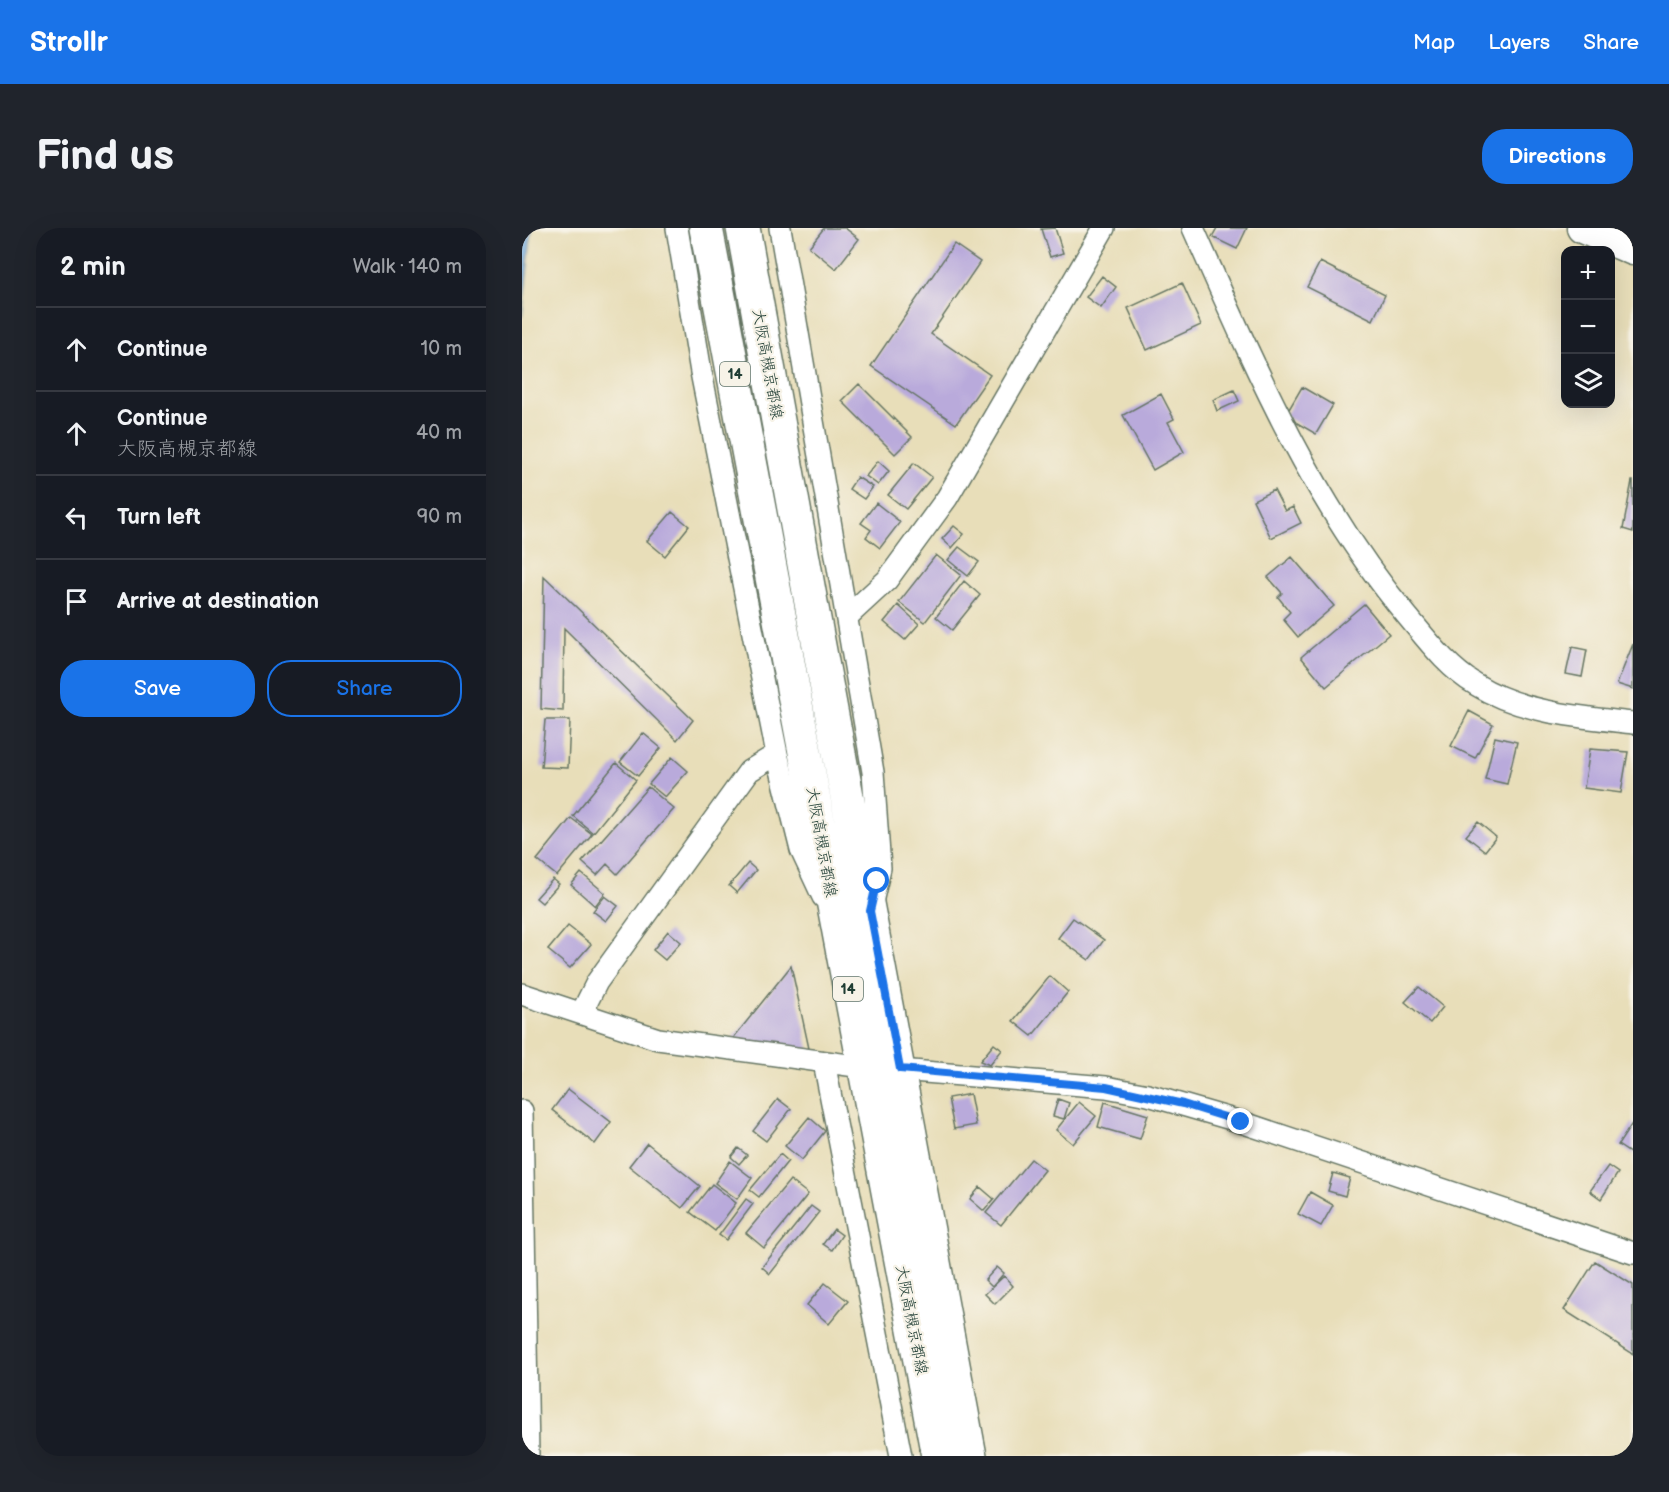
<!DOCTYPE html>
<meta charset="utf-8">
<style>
:root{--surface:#171b24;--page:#20242c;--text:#f1f3f6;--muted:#9ea1a6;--line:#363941;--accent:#1a73e8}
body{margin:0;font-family:"Balsamiq Sans","Klee One",sans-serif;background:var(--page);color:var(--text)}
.controls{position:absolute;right:18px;top:18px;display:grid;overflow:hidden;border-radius:12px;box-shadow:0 6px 24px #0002}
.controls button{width:54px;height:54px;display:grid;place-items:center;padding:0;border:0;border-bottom:2px solid var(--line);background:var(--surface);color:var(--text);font:30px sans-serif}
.stop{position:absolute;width:18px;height:18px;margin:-14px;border:4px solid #1a73e8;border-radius:50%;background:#fff}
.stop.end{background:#1a73e8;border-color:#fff;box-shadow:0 2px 6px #0008}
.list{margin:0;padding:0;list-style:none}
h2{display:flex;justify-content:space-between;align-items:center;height:78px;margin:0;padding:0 24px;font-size:26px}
h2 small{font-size:20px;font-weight:400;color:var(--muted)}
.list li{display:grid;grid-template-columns:39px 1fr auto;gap:18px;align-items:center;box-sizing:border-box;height:84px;padding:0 24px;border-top:2px solid var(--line)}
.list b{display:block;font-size:22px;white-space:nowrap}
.list p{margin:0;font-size:20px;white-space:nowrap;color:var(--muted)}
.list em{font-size:20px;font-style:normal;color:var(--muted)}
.actions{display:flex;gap:12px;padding:18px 24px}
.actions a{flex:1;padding:14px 0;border:2px solid var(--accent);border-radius:24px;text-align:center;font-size:21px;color:var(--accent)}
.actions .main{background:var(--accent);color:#fff}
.icon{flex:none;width:33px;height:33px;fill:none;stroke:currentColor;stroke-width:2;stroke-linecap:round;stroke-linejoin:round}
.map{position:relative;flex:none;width:1111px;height:1228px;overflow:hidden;border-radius:24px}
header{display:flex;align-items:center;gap:36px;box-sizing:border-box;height:84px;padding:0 30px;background:var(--accent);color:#fff}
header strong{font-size:28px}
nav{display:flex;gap:33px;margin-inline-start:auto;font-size:21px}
.intro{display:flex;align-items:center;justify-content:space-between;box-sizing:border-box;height:144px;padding:0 36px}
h1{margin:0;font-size:42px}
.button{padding:15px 27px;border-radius:24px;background:var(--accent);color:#fff;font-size:21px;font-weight:700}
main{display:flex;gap:36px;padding:0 36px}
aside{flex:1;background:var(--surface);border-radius:24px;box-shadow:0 6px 24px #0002}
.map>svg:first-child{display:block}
</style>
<header>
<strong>Strollr</strong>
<nav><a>Map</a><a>Layers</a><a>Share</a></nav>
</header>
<div class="intro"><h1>Find us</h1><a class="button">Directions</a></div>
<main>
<aside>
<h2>2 min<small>Walk · 140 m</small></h2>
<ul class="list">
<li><svg class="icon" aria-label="ahead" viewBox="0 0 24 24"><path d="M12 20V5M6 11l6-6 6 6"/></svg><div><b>Continue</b></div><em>10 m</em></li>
<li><svg class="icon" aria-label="ahead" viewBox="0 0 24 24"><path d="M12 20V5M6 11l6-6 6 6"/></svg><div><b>Continue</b><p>大阪高槻京都線</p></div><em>40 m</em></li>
<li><svg class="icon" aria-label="left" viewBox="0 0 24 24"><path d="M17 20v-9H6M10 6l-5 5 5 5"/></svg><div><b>Turn left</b></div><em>90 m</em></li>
<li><svg class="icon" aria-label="arrive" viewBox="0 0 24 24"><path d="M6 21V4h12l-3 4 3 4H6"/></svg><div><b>Arrive at destination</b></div></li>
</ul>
<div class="actions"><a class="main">Save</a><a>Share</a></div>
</aside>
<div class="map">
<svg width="1111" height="1228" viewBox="0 0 1111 1228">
<rect width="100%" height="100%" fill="#f7f3e8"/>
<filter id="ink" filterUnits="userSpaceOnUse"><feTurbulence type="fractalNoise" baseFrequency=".0167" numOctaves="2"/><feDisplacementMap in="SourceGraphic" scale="12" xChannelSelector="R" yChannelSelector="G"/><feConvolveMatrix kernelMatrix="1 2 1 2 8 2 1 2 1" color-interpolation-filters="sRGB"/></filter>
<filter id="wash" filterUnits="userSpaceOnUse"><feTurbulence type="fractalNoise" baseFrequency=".008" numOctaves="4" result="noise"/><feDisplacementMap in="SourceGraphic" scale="24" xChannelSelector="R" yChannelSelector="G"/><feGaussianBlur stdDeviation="1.35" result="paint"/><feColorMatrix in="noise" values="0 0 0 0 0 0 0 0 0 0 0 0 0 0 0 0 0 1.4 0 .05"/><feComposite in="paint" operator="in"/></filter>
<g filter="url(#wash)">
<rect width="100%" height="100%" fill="#e8deb9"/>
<path fill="#71aae1" stroke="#48748a" stroke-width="1.5" d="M0,0H10L0,89Z"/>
<g id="blocks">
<path fill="#b9aadb" d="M302,0H323L337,11L314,41L287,19Z
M533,0L541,25L528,29L519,1Z
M695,0H725L715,21L690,9Z
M432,16L458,34L409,106L468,147L434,196L349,138Z
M798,34L863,67L851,92L785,59Z
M580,48L594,59L579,80L564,69Z
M660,55L679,97L625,122L606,80Z
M337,156L390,209L373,226L320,173Z
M780,159L811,177L794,206L763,188Z
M712,162L717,173L695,183L691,172Z
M639,166L652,191L646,194L662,224L631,242L601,187Z
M356,233L367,243L356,257L344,248Z
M392,235L410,249L384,281L366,267Z
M335,249L351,259L342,271L327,261Z
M1110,253H1111V304L1101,301Z
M752,262L763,283L771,279L779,295L749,310L731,272Z
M354,275L378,294L358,320L344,309L349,302L339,295Z
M150,284L167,298L143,328L125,313Z
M432,298L442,306L430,320L420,311Z
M437,319L457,334L446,348L426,332Z
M414,327L439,347L403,394L377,374Z
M770,329L812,378L776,409L761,391L768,384L756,369L760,365L746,349Z
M22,348L171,492L155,512L42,400L41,483L19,481Z
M442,353L458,367L430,402L414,389Z
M842,376L867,406L804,459L779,429Z
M376,377L397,396L383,412L362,394Z
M1111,416V461L1095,456Z
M1050,419L1065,422L1060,449L1044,446Z
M947,483L971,496L953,530L929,518Z
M23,492H48L46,540L19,539Z
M121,505L139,520L116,548L98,534Z
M973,509L995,514L985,556L963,551Z
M1068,521L1106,524L1099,565L1062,560Z
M150,529L166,543L143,569L127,556Z
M94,535L114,552L71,605L51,588Z
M126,559L152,581L95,646L85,636L75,647L60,634Z
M49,590L70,606L35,648L15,632Z
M956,594L974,609L963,623L944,608Z
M226,635L234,642L215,665L207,658Z
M59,645L83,665L73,678L49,657Z
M31,651L37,656L20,675L14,670Z
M83,668L96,678L84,693L71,683Z
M551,690L582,712L567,732L536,710Z
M46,698L69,716L48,740L26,722Z
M146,703L159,714L143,732L131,722Z
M269,738L288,825L209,813Z
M528,748L546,764L510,808L491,793Z
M897,759L921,779L908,795L883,774Z
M472,816L480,822L468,837L458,833Z
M46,861L89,894L73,916L30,882Z
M448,866L454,897L432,901L426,870Z
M256,871L269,881L244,913L231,903Z
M536,871L547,875L542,891L531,888Z
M557,874L574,888L551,916L534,902Z
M583,874L626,887L618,911L576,899Z
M287,889L303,903L280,932L263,918Z
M1111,894V927L1096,917Z
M125,915L178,958L160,980L107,938Z
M216,920L225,927L217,936L209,929Z
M258,926L266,933L237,969L228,962Z
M509,931L523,942L479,997L464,985Z
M208,933L230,950L215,971L193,955Z
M1086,938L1096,945L1079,971L1068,963Z
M811,945L828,950L823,968L806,963Z
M268,952L286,966L242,1020L224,1005Z
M190,956L214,975L193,1003L168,984Z
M458,959L472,971L462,983L448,971Z
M788,964L811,977L799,998L776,986Z
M224,971L231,976L204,1012L197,1007Z
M289,978L297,984L248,1046L240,1039Z
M312,1001L320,1007L310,1022L301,1016Z
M1073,1033L1111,1057V1126L1042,1082Z
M475,1039L482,1045L470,1059L463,1052Z
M482,1048L491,1058L473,1076L463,1066Z
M303,1055L326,1073L307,1096L285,1077Z"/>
</g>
</g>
<g filter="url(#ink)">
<use href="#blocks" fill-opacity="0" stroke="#657563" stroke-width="1.5"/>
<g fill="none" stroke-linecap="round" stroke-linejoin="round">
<defs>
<path id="street" d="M155,0L179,144L255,526L279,622L301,669
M258,0L351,544L358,640L350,674
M671,0C731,135 790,275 886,389C906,413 926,440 953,456C999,485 1058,489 1111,495
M326,388L365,352L425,270L582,0
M0,766L136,811L341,839L584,859L626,867L719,894L1111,1025
M60,784L75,754L227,543L255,526
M302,834L379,1228
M0,883L6,1228"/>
<path id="secondary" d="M1060,0L1111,22"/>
<path id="primary" d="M184,0L416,1228
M221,0C293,410 374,818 448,1228"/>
</defs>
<use href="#street" stroke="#657563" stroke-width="24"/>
<use href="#secondary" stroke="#657563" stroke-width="33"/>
<use href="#primary" stroke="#657563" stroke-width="36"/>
<use href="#street" stroke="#fff" stroke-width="21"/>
<use href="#secondary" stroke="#fff" stroke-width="30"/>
<use href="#primary" stroke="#fff" stroke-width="33"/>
</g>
</g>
<g fill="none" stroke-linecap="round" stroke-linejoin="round" filter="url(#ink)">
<path stroke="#1a73e8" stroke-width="8" d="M355,653L348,683L378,841L584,859L661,876L719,894"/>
</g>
<g text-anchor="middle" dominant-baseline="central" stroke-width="4.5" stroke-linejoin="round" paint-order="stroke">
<g fill="#f7f3e8" stroke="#60746a" stroke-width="1.5">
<rect x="198" y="134" width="30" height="24" rx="4.5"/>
<rect x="311" y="749" width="30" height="24" rx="4.5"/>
</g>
<g font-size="15" font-weight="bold" fill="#1f3d34">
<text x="213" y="146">14</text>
<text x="326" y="761">14</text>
</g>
<g font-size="16" fill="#1f3d34" stroke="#f7f3e8">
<text transform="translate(245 136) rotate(80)">大阪高槻京都線</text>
<text transform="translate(299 614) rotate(80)">大阪高槻京都線</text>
<text transform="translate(389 1092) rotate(79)">大阪高槻京都線</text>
</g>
</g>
</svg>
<div class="controls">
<button>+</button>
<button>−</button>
<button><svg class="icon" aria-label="layers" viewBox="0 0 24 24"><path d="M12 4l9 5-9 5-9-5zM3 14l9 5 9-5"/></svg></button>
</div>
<div class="stop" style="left:355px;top:653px"></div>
<div class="stop end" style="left:719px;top:894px"></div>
</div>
</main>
